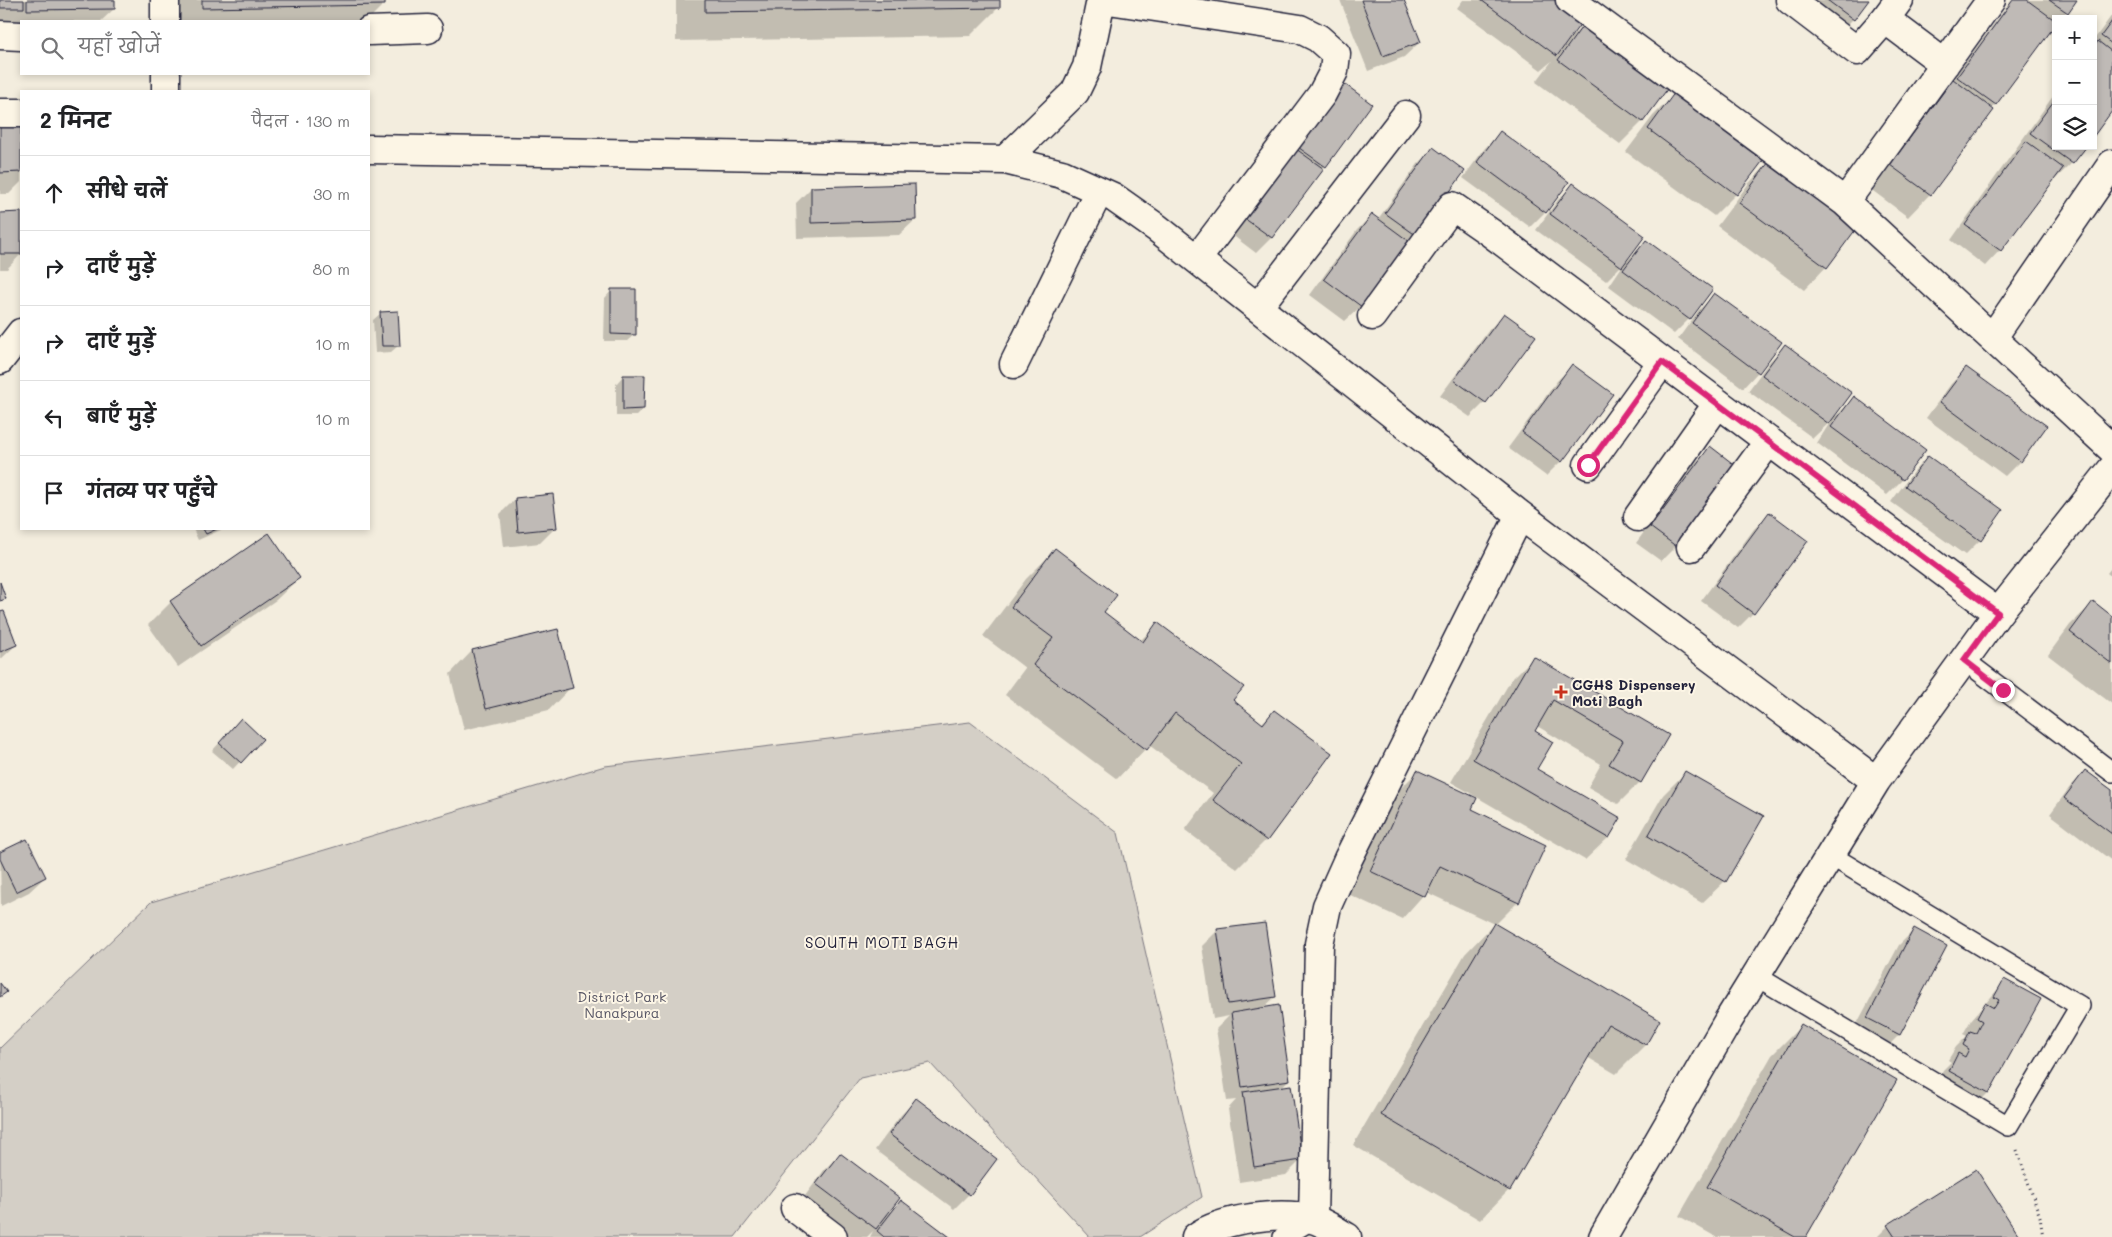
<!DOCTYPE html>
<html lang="hi">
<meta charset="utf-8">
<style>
:root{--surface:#fff;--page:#f6f6f6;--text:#202124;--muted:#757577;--line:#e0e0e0}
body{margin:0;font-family:Mali,"Playpen Sans Deva",sans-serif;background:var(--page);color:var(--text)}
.controls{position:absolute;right:15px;top:15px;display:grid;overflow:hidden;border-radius:0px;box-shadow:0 2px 8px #0003}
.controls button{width:45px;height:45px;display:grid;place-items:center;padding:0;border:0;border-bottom:1px solid var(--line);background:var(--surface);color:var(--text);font:25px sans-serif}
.stop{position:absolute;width:15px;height:15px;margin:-11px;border:4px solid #db2777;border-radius:50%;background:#fff}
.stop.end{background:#db2777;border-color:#fff;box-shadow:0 1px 5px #0008}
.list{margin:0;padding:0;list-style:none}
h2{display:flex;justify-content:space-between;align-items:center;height:65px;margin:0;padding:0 20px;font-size:21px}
h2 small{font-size:16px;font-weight:400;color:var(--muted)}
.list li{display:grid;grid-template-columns:32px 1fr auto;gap:15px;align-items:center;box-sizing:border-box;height:75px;padding:0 20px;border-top:1px solid var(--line)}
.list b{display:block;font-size:19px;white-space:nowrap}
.list em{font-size:16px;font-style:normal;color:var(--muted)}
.icon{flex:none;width:28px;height:28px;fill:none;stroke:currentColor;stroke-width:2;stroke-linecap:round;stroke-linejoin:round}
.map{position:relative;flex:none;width:2112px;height:1237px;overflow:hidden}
.search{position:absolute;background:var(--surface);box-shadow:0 2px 8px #0003;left:20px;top:20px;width:350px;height:55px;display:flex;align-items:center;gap:12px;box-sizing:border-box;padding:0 18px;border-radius:0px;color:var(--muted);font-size:19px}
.panel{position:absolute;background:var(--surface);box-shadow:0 2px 8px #0003;left:20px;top:90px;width:350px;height:440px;border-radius:0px}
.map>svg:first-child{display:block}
</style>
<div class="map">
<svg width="2112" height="1237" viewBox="0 0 2112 1237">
<rect width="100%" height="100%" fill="#f3edde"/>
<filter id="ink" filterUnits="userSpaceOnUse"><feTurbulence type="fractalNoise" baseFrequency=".02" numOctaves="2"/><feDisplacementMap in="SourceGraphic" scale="10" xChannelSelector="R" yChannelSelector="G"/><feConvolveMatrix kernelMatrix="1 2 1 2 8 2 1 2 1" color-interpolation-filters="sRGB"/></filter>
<g filter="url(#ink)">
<path fill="#d4cfc6" stroke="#7b7880" d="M970,722L1118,833L1202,1197L1140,1237H1090L930,1063L860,1078L735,1237H0V1048L151,902L605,766Z"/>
<path fill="#0003" d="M0,0H113L114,9L101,21H21V24H12V19L8,23H0Z
M180,0H383V5L367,21H180Z
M676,0H999V7L970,36L676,41Z
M1340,0H1403L1420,42L1404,57L1368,71Z
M1463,0H1557L1568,40L1586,23L1670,84L1642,122L1620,144L1536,82L1552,61L1541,70L1457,8Z
M1807,0H1867L1853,19L1831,41Z
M2012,0H2076L2060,19H2056V23L1991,109L1930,194L1908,217L1869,188L1931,103L1946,88Z
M2112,15V109L2093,135V41Z
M2056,92V146L2072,163L2049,185L2000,250L1985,266L1951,240Z
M1675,94L1736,194L1714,216L1626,152L1653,116Z
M1327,99L1325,166L1271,238L1256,253L1227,231Z
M21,125V182L9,194H0V126Z
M1500,133L1545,212L1530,227L1463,178L1485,148Z
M1434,149L1416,235L1402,249L1361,306L1345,321L1310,295L1357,230L1372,215L1378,219L1418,164Z
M1771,161L1826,267L1804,290L1717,226L1749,183Z
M1573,185L1627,261L1646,241L1689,319L1674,334L1609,286L1625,262L1606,281L1536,230L1558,200Z
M811,188L915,220L899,235L797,238L796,203Z
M0,214H21V254L7,269H0Z
M612,290L635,334L627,341H604L605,298Z
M1714,295L1780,343L1758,372L1743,388L1678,339L1699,310Z
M381,313L399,345L391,352L375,353L373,320Z
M1504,314L1485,402L1470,417L1440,396L1489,330Z
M1785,346L1836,416L1854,398L1924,450L1902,480L1887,495L1817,443L1831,421L1813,438L1748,391L1770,361Z
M1572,366L1611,394L1561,461L1546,476L1508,448L1557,381Z
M1966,369L2020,461L2005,476L1926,418L1951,384Z
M623,376L643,409L636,416H616V384Z
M1710,448L1676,546L1661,561L1636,543L1695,463Z
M1928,457L2002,511L1980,540L1965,555L1891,502L1913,472Z
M515,499L555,528L540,543L504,547L500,514Z
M1769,514L1753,613L1738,628L1701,601L1754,529Z
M193,529H223L198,540Z
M269,535L299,578L276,600L178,667L148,625L171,602Z
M1055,550L1102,613L1140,641L1157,624L1231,701L1261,724L1274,711L1330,753L1266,840L1237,869L1185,830L1213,793L1149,745L1117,779L1005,695L1025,668L983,636L1026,579Z
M2112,567V577L2107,573Z
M2093,603L2112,618V704L2048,655L2070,625Z
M0,613L16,645L0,660Z
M557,630L571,687L549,710L464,730L450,674L472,651Z
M1533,658L1667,736L1640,782L1618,804L1588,787L1601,764L1537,726L1533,732L1535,769L1619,818L1608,838L1585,860L1451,782L1511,680Z
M234,727L261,739L233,769L212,751Z
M1417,772L1471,810L1518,902L1495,925L1659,1021L1645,1045L1616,1074L1587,1057L1509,1190L1480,1220L1353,1145L1465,954L1494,924L1426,892L1402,919L1348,894L1395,794Z
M1686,772L1725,881L1702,903L1626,859L1663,795Z
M2085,772L2112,792V861L2050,814L2070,787Z
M0,854L45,877L29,892L1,906Z
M1218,930L1275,997L1262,1009L1289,1080L1280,1088L1301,1160L1286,1175L1239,1182L1228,1109L1236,1100L1227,1101L1216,1029L1229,1016L1213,1019L1202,946Z
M1914,930L1945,946L1899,1035L1884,1050L1852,1033L1899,945Z
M2005,981L2039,1000L1988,1093L1973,1108L1934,1087L1943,1070L1951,1062L1948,1060L1956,1047L1967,1036L1963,1034L1971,1020Z
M1801,1026L1805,1237H1716L1679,1216L1772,1055Z
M916,1100L995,1160L969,1194L954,1209L875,1150L901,1115Z
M840,1154L888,1214L901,1201L948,1237H870L873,1231L867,1237H852L802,1200L825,1169Z
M1888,1226L2019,1237H1877Z"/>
<path fill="#bfbab6" stroke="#22223b" d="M0,0H24V8H0Z
M27,0H115V9L27,10Z
M202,0H385V5L202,8Z
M705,0H1000V8L705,12Z
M1361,0H1404L1421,42L1383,56Z
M1481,0H1559L1584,19L1557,56Z
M1827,0H1869L1854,20Z
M2013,0H2027L2056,21V24L1996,105L1957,77Z
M2049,0H2077L2068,13Z
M1586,21L1671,84L1643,122L1558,60Z
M2112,21V44L2101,36Z
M2098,41L2112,52V111L2093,137V48Z
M1953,79L1994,110L1931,195L1890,165Z
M1342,82L1372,104L1326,167L1295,145Z
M1675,92L1765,158L1737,195L1648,129Z
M2056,98V146H2087L2073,164L2030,133Z
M0,124H21V172L0,173Z
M1500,131L1569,182L1546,213L1477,162Z
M2026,141L2063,168L2001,251L1965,225Z
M1292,146L1324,169L1272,238L1241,216Z
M1433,147L1465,171L1417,236L1385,213Z
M1771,159L1859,225L1827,268L1739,203Z
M1573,183L1645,236L1622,267L1550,214Z
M915,184L916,220L811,223V187Z
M21,212V254H0V213Z
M1372,214L1410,242L1362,307L1324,279Z
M1646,240L1713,289L1690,320L1623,270Z
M611,289H636V335L611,334Z
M1714,293L1782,342L1759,373L1692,323Z
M398,311L400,346H382L380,312Z
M1504,313L1536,336L1486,403L1454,380Z
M1785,344L1852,393L1829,424L1762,375Z
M1572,364L1613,394L1562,462L1522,432Z
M1966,367L2047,426L2021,462L1940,402Z
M623,375H645L644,409L623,410Z
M1854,396L1926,450L1903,480L1831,427Z
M1710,446L1736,466L1677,547L1650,527Z
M1928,456L2003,510L1981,541L1905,486Z
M553,494L557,528L518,532L515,498Z
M1769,512L1808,541L1754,614L1715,585Z
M203,529H217L206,534Z
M269,533L300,578L201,646L170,601Z
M1055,548L1117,595L1104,612L1143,642L1157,622L1244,687L1233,700L1263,724L1274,710L1332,753L1267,841L1213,800L1241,764L1175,713L1147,750L1033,665L1053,638L1011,607Z
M0,582L6,599L0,601Z
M2093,601L2112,616V664L2070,632Z
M4,611L17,645L0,652V612Z
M558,629L573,688L486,709L472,650Z
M1533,656L1669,735L1641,783L1609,764L1623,741L1553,700L1535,731L1553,742L1537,769L1621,818L1609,838L1473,759Z
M241,718L263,739L241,763L219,743Z
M1417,770L1477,798L1472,809L1546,845L1519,903L1440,866L1425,897L1370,871Z
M2085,770L2112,790V834L2064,798Z
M1685,771L1764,816L1726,882L1648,836Z
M27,839L46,877L16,892L0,859V852Z
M1265,923L1276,997L1228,1004L1217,929Z
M1494,923L1660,1020L1646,1045L1608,1024L1510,1191L1381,1115Z
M1914,928L1947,946L1900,1035L1867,1018Z
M2004,979L2041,999L1989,1093L1949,1071L1958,1053L1965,1057L1969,1049L1963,1045L1970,1031L1976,1033L1982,1021L1977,1018L1985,1003L1994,1008L1999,1000L1994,997Z
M0,983L7,992L0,997Z
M1279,1005L1290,1080L1242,1087L1231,1013Z
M1801,1024L1897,1080L1806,1237H1795L1707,1187Z
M1291,1085L1302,1160L1254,1167L1243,1092Z
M916,1098L997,1159L970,1195L889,1134Z
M840,1153L900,1198L876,1229L816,1184Z
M1976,1169L2020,1237H1895L1887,1225Z
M901,1200L950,1237H884L877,1231Z"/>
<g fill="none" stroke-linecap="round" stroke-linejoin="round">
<defs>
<path id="service" d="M1964,660L2112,772
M1756,976L2008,1126L2080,1006L1830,855
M1283,1237L1313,1219"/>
<path id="minor" d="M165,0V21
M1101,0L1087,67L1075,92L1005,160L1062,174L1113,197L1157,228L1520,515L1876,781
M1109,0L1300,29L1318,38L1336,54L1334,71L1322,94L1197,259
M1570,0L1845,202
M1790,0L1857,51L1885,19
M1899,0L1885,19L1945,64
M1991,0L1845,202L2112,449
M369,31L428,29
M0,35L21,36
M166,74V91
M0,113H21
M369,149L1005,160
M1258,307L1406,115
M1372,316L1452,206L1491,233L1998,613
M1993,337L2112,164
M0,360L21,333
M1014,364L1099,191
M1588,465L1662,362
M1638,517L1718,403
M1691,547L1769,441
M795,1208L833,1237
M1313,1219L1319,944L1327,906L1348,859L1520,515
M1196,1237C1222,1218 1282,1211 1312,1219C1324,1222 1336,1231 1347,1237
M1603,1237L1728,1021L1876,781L1998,613L2112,469"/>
</defs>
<use href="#service" stroke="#22223b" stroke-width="22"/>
<use href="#minor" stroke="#22223b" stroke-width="31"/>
<path stroke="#22223b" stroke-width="3" stroke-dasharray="1 4" stroke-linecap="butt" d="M2017,1150L2040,1217L2043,1237"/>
<use href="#service" stroke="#fcf5e5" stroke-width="19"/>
<use href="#minor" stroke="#fcf5e5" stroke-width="28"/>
</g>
</g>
<g fill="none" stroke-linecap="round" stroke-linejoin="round" filter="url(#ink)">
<path stroke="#db2777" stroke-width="6" d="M1588,465L1662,362L1998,613L1964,660L2003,690"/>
</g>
<path fill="#c8321e" stroke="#fcf5e5" stroke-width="2" d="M1558.5 684.5h5v5h5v5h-5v5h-5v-5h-5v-5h5z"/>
<g text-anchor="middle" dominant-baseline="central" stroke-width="4" stroke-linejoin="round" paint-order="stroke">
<g font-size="14" font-weight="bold" fill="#22223b" stroke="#fcf5e5" text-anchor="start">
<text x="1572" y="684">CGHS Dispensery<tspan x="1572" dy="16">Moti Bagh</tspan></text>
</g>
<g font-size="14" fill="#575665" stroke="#fcf5e5">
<text x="622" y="996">District Park<tspan x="622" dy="16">Nanakpura</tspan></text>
</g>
<g font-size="15" letter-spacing="1" fill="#22223b" stroke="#fcf5e5">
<text x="882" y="942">SOUTH MOTI BAGH</text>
</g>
</g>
</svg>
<div class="controls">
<button>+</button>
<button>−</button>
<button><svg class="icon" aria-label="layers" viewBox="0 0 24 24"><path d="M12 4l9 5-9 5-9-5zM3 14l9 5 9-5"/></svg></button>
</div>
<div class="stop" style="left:1588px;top:465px"></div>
<div class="stop end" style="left:2003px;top:690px"></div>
<div class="search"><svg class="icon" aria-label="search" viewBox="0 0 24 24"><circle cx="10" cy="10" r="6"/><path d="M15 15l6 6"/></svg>यहाँ खोजें</div>
<section class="panel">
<h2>2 मिनट<small>पैदल · 130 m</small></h2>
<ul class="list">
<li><svg class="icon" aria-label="ahead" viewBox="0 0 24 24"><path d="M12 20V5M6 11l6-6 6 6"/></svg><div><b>सीधे चलें</b></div><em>30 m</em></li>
<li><svg class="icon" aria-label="right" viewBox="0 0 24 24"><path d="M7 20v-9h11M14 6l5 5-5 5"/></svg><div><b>दाएँ मुड़ें</b></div><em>80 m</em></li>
<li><svg class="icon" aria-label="right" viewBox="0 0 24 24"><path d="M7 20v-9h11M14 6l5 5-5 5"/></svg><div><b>दाएँ मुड़ें</b></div><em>10 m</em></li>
<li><svg class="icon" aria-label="left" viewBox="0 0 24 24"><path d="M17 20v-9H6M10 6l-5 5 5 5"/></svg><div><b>बाएँ मुड़ें</b></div><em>10 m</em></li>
<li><svg class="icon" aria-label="arrive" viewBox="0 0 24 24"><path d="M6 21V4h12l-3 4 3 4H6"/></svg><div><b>गंतव्य पर पहुँचे</b></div></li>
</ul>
</section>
</div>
